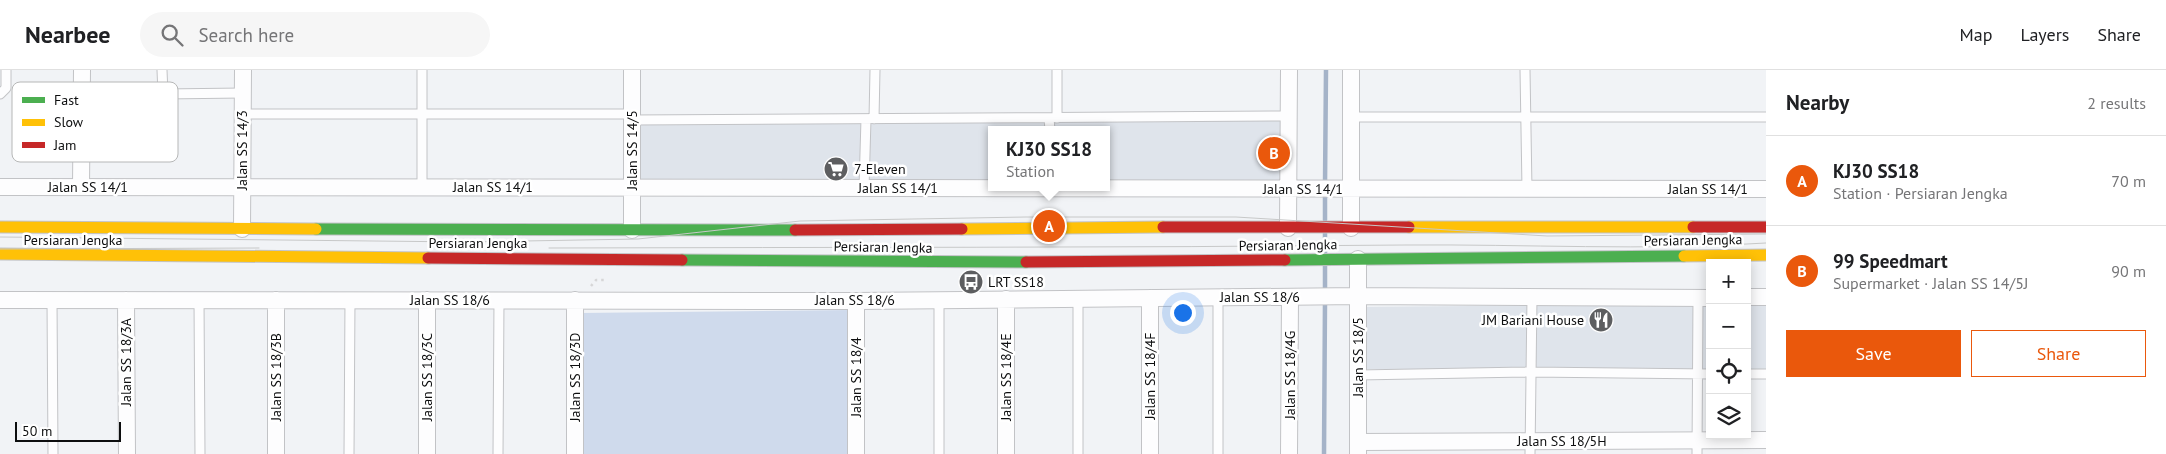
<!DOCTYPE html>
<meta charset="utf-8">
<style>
:root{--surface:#fff;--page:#f6f6f6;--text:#202124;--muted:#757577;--line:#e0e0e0;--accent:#ea580c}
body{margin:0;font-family:"PT Sans",sans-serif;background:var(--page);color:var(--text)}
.controls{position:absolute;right:15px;bottom:15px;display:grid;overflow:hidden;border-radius:0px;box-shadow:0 2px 12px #0003}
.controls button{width:45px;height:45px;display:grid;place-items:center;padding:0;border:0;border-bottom:1px solid var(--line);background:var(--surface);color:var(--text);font:25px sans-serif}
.scale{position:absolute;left:15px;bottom:12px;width:106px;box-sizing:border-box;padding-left:5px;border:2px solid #0d0e0f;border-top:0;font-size:14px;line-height:18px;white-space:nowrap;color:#0d0e0f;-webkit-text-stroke:4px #fff;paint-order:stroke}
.you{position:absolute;left:1182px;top:242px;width:18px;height:18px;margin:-12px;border:4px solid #fff;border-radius:50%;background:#1a73e8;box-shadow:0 0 0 8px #1a73e833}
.badge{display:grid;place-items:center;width:32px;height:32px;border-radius:50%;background:var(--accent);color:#fff;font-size:16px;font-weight:700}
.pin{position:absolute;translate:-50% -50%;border:2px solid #fff;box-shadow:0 1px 5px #0006}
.popup{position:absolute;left:988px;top:56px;width:122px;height:65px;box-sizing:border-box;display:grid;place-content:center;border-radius:0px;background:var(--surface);filter:drop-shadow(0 1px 4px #0005);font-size:16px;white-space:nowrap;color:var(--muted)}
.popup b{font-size:19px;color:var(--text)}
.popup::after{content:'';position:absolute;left:50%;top:100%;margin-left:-10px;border:10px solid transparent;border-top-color:var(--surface)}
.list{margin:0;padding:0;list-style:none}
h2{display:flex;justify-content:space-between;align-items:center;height:65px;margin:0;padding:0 20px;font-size:21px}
h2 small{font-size:16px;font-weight:400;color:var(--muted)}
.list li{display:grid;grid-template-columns:32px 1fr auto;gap:15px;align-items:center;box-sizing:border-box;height:90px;padding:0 20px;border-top:1px solid var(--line)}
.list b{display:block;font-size:19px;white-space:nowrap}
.list p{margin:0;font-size:16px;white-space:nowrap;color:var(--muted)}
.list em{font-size:16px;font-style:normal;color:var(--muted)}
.actions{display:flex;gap:10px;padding:15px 20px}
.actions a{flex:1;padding:11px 0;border:1px solid var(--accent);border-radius:0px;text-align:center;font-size:18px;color:var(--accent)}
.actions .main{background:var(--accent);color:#fff}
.icon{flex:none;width:28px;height:28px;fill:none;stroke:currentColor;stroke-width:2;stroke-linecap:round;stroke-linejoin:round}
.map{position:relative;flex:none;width:1766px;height:384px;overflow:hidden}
header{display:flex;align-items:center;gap:30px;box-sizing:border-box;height:70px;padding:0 25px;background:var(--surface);border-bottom:1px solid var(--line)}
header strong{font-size:24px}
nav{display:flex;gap:28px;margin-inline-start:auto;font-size:18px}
.search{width:350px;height:45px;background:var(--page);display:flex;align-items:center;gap:12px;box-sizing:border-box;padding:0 18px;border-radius:28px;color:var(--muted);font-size:19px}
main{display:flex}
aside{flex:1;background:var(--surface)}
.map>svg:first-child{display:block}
</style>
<header>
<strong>Nearbee</strong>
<div class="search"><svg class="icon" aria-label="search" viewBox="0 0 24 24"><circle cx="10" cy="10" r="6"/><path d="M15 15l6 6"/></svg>Search here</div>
<nav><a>Map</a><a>Layers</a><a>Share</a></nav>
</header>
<main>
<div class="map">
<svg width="1766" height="384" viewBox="0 0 1766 384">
<rect width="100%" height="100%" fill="#f1f3f6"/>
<path fill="#dfe4eb" d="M1283,50V115H1107L1106,60H992L991,115L639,116V55Z
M1710,234V299H1359L1358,237Z
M1747,234H1766V300H1747Z"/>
<path fill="#cfdaec" d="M850,240L852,384H581L579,243Z"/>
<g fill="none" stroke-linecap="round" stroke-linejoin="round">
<path stroke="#a5b3c8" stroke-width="4.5" d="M1325,115L1326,0
M1325,150V123
M1325,183V163
M1325,223V195
M1324,384L1325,230"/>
<defs>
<path id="lane" d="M162,0L163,24L243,23
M1525,0L1527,119
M0,24L6,18V0
M242,44H632
M1351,47H1766
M1049,48L1050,60
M1057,48V0
M874,49L875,0
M632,50L1289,46
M422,117V0
M864,118L866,49
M1078,229V384
M52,230L53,384
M199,230L200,384
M1747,304H1766
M1358,305L1531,302L1710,304
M349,384L350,230
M498,384L499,230
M939,384V230
M1218,384V227
M1530,384L1532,227
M1697,384L1698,228"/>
<path id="street" d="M632,0V160
M0,117L1766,119
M81,117L82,0
M1288,158L1289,0
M1351,158V0
M242,159L243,0
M1747,227H1766
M1150,228V384
M1006,229V384
M0,230L856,231L1358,226L1710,228
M126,230L127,384
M276,230V384
M427,230V384
M575,230V384
M856,231V384
M1358,372L1766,370
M1289,384L1290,227
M1358,384V189"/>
<path id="fast" d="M316,159L795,160
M682,190L1026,192
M1285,190L1684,186"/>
<path id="slow" d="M0,157L316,159
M1409,157H1693
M962,159L1163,157
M0,184L428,188
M1684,186L1766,185"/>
<path id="jam" d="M1163,157H1409
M1693,157H1766
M795,160L962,159
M428,188L682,190
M1026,192L1285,190"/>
</defs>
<use href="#lane" stroke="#c2c3c6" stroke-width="11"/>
<use href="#street" stroke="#c2c3c6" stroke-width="18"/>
<use href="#fast" stroke="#c2c3c6" stroke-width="13"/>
<use href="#slow" stroke="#c2c3c6" stroke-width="13"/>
<use href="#jam" stroke="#c2c3c6" stroke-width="13"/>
<path stroke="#d6d6d7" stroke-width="2.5" stroke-dasharray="2.5 4" stroke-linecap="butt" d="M591,216L596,210H605"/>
<use href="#lane" stroke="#fdfdfe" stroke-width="9"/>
<use href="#street" stroke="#fdfdfe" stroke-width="16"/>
<use href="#fast" stroke="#4caf50" stroke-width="11"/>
<use href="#slow" stroke="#ffc107" stroke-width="11"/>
<use href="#jam" stroke="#c62828" stroke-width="11"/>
<path stroke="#c7c8c8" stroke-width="1" d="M0,167L467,172L638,169L800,151L1026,147H1236L1547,166L1766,164
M549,178C834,177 1120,178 1405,175C1525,174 1646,181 1766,173
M0,179L259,178"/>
</g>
<defs>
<symbol id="supermarket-disc" viewBox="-11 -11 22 22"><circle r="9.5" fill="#5d5e60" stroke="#fff"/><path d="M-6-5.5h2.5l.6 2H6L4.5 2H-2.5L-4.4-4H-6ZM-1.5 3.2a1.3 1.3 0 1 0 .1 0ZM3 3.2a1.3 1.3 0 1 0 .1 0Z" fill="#fff"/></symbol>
<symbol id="bus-disc" viewBox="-11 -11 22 22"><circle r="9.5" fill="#5d5e60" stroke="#fff"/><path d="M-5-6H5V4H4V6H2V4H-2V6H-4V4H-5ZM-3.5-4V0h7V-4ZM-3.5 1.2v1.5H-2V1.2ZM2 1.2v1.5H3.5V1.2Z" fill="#fff"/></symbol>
<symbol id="restaurant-disc" viewBox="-11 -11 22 22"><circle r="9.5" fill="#5d5e60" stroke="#fff"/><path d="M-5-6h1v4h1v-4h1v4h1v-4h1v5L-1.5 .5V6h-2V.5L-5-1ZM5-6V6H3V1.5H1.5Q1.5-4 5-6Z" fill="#fff"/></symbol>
</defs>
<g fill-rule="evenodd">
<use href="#supermarket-disc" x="822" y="85" width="28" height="28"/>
<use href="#bus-disc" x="957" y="198" width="28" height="28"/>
<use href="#restaurant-disc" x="1587" y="236" width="28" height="28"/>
</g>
<g text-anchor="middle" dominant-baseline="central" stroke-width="5" stroke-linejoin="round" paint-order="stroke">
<g font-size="14" fill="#0d0e0f" stroke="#fff">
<text transform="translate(242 80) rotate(-90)">Jalan SS 14/3</text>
<text transform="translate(632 80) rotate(-90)">Jalan SS 14/5</text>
<text x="88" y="117">Jalan SS 14/1</text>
<text x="493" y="117">Jalan SS 14/1</text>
<text x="898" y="118">Jalan SS 14/1</text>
<text x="1303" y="119">Jalan SS 14/1</text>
<text x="1708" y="119">Jalan SS 14/1</text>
<text x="73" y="170">Persiaran Jengka</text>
<text transform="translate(1693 170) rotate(-1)">Persiaran Jengka</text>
<text x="478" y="173">Persiaran Jengka</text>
<text transform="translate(1288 175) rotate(-1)">Persiaran Jengka</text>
<text transform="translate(883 177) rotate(1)">Persiaran Jengka</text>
<text x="1260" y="227">Jalan SS 18/6</text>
<text x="450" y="230">Jalan SS 18/6</text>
<text x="855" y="230">Jalan SS 18/6</text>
<text transform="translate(1358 287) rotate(-90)">Jalan SS 18/5</text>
<text transform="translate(126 292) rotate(-90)">Jalan SS 18/3A</text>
<text transform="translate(1290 305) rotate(-90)">Jalan SS 18/4G</text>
<text transform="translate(1150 306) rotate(-90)">Jalan SS 18/4F</text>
<text transform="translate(276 307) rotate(-90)">Jalan SS 18/3B</text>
<text transform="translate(427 307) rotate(-90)">Jalan SS 18/3C</text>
<text transform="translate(575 307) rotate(-90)">Jalan SS 18/3D</text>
<text transform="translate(856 307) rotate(-90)">Jalan SS 18/4</text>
<text transform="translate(1006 307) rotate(-90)">Jalan SS 18/4E</text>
<text x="1562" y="371">Jalan SS 18/5H</text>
</g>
<g font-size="14" fill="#0d0e0f" stroke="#fff" text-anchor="start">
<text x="854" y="99">7-Eleven</text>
<text x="988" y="212">LRT SS18</text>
<text x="1584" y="250" text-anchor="end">JM Bariani House</text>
</g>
</g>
<rect x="12" y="12" width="166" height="80" rx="8" fill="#fff" stroke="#b6b7b7" stroke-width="1"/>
<rect x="22" y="27" width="23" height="6" fill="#4caf50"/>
<rect x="22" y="49" width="23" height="7" fill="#ffc107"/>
<rect x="22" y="72" width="23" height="6" fill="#c62828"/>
<g font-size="14" fill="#0d0e0f">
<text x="54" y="35">Fast</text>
<text x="54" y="57">Slow</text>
<text x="54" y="80">Jam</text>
</g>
</svg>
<div class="controls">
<button>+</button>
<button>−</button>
<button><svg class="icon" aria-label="locate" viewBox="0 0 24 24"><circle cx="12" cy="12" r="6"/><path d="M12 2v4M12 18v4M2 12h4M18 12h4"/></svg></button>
<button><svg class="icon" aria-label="layers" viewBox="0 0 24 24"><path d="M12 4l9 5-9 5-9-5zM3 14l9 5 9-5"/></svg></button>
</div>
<div class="scale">50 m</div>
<div class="you"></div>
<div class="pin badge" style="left:1049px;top:156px">A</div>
<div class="popup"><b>KJ30 SS18</b>Station</div>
<div class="pin badge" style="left:1274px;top:83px">B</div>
</div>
<aside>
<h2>Nearby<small>2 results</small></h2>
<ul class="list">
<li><span class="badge">A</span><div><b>KJ30 SS18</b><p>Station · Persiaran Jengka</p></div><em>70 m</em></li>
<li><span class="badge">B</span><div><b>99 Speedmart</b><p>Supermarket · Jalan SS 14/5J</p></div><em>90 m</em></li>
</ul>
<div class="actions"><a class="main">Save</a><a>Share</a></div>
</aside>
</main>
